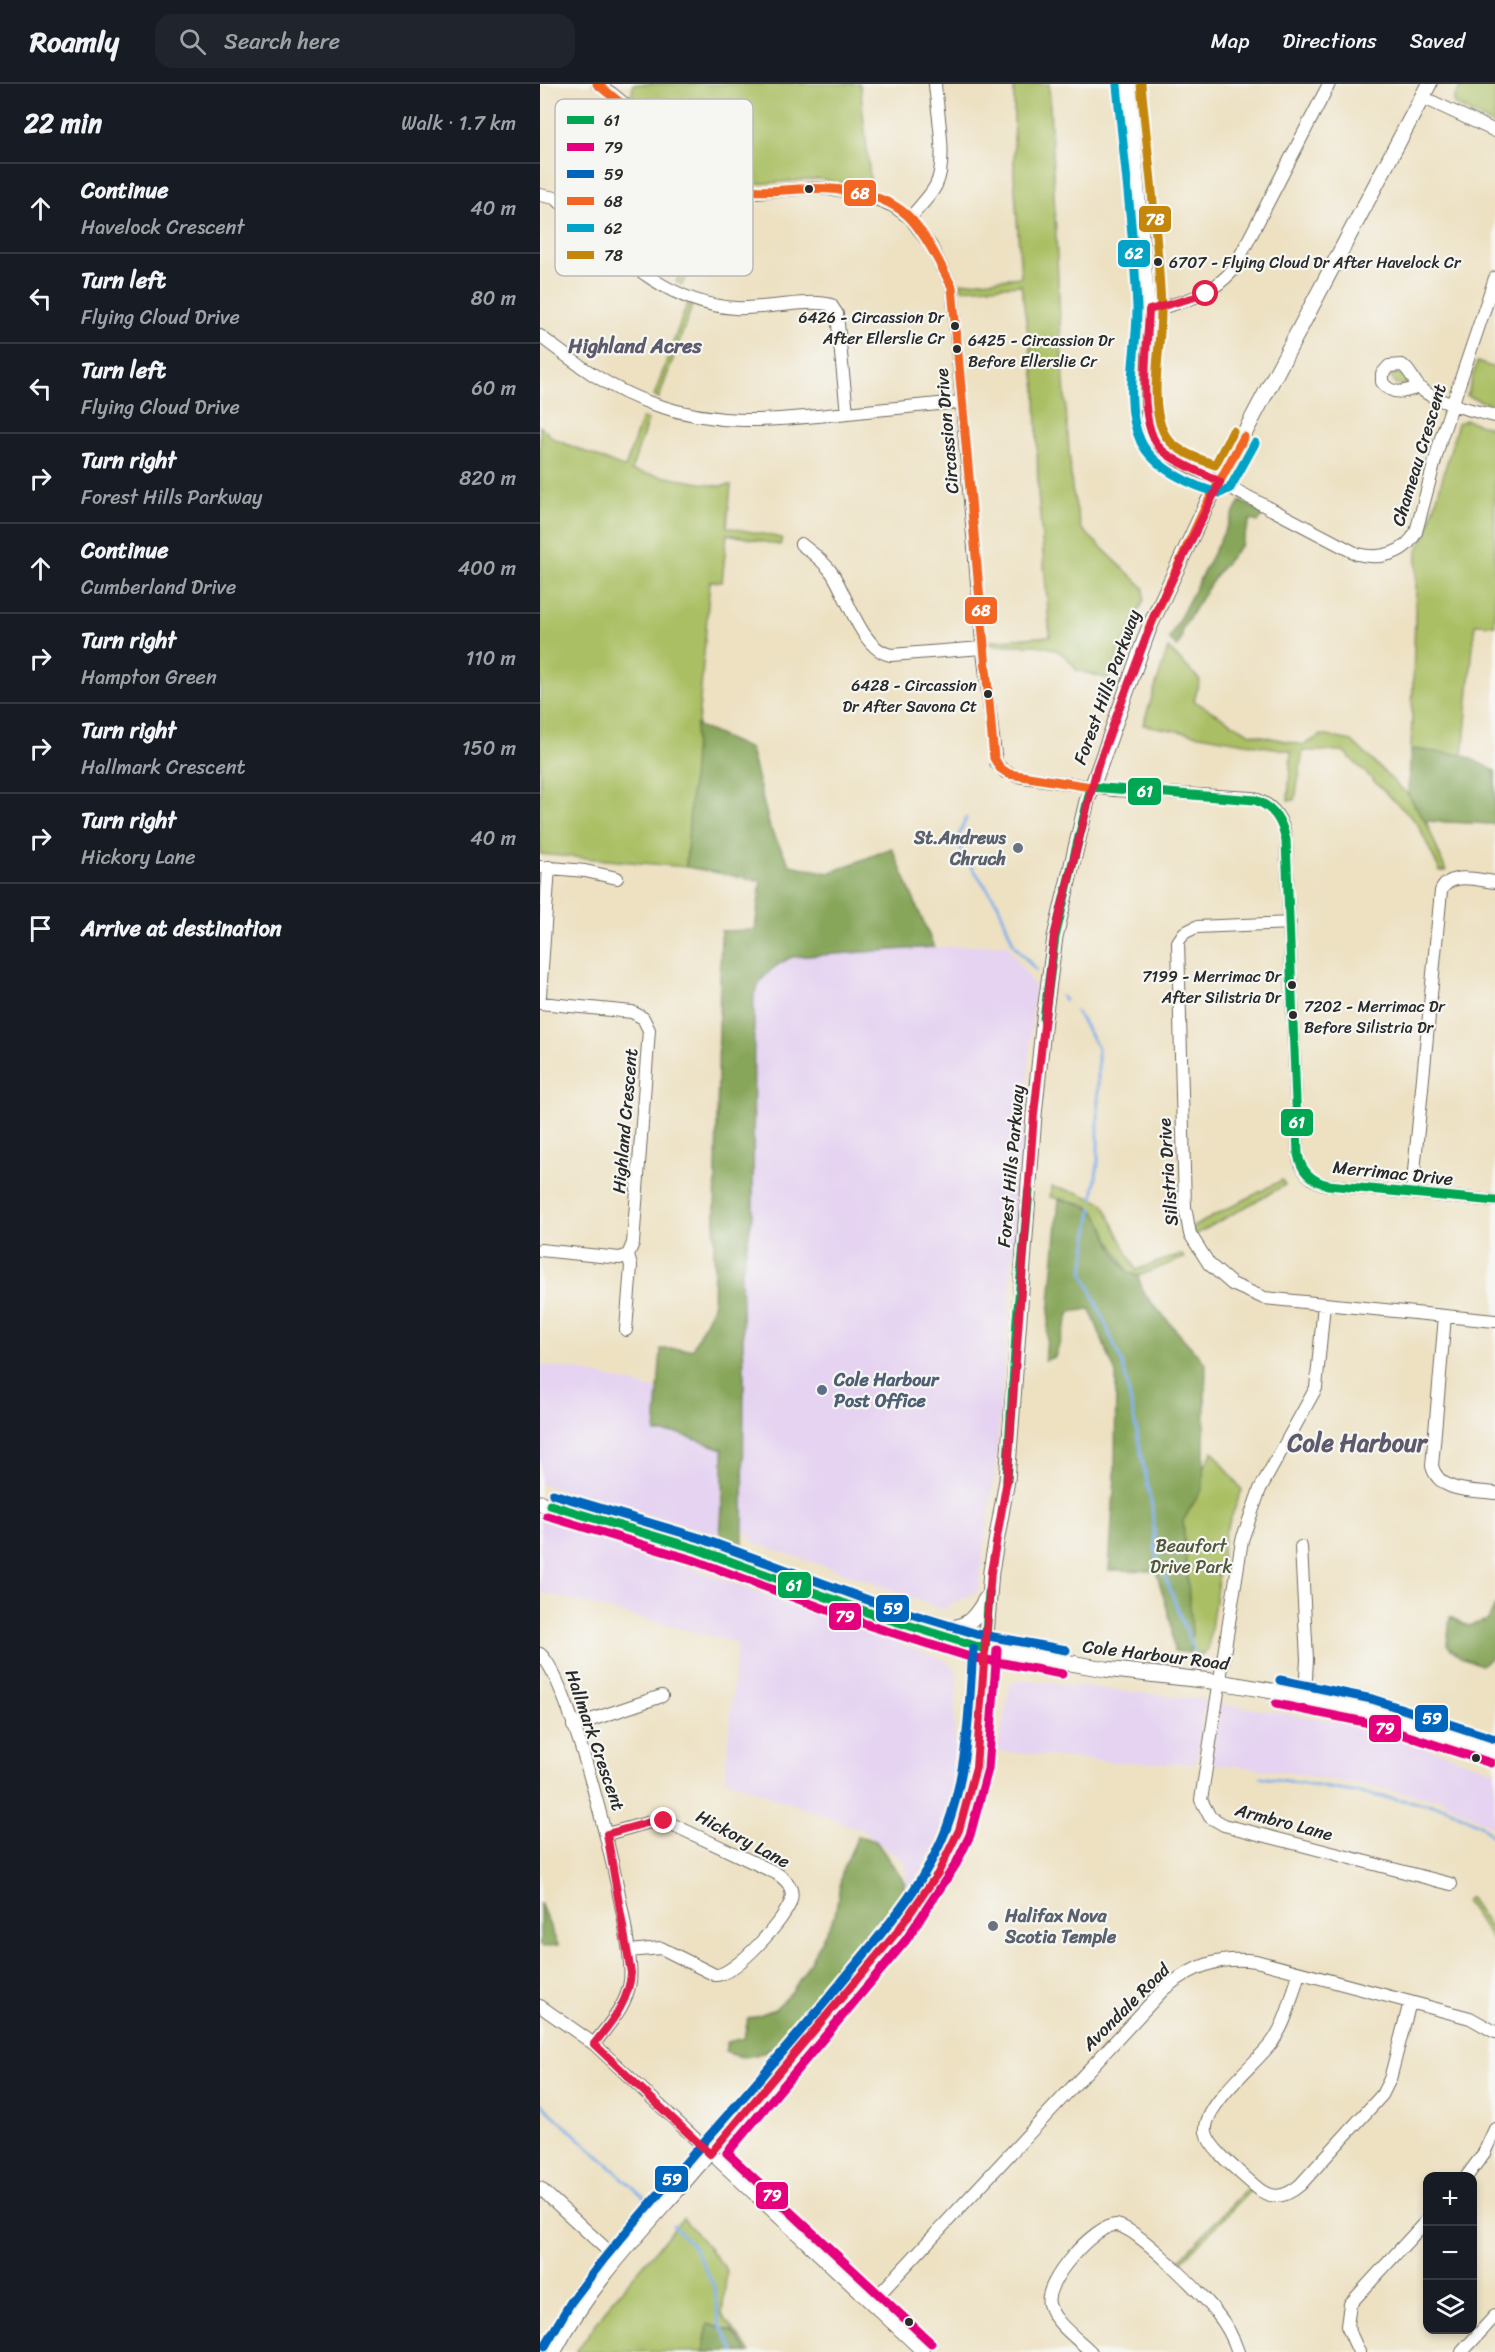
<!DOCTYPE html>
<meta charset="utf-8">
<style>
:root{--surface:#171b24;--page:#20242c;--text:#f1f3f6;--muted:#9ea1a6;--line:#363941}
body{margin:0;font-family:Sriracha,sans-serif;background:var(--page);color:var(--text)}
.controls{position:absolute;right:18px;bottom:18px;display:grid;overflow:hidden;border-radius:12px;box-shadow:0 3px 9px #0003}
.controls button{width:54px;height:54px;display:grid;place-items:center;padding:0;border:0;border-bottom:2px solid var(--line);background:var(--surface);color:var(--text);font:30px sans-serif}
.stop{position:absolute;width:18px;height:18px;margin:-14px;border:4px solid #e11d48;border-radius:50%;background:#fff}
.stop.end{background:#e11d48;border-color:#fff;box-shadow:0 2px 6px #0008}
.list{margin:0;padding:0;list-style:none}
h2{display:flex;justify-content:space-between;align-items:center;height:78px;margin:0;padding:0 24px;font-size:26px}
h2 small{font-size:20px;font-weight:400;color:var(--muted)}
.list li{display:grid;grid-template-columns:39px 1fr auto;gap:18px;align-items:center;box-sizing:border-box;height:90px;padding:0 24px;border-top:2px solid var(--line)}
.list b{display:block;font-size:22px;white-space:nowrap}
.list p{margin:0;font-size:20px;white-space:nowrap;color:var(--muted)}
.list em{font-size:20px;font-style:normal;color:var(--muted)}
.icon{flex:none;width:33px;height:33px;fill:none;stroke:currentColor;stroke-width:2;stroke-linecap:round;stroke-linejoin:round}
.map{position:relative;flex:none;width:955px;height:2268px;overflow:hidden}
header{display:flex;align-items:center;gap:36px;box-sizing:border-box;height:84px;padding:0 30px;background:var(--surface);border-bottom:2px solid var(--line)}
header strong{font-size:28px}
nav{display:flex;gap:33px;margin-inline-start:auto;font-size:21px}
.search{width:420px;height:54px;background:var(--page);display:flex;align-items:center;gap:15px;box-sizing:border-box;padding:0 21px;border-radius:18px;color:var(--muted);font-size:22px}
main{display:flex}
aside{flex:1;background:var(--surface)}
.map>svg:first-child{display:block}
</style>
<header>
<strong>Roamly</strong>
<div class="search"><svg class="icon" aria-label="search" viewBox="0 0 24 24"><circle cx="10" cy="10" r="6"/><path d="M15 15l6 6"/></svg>Search here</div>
<nav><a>Map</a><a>Directions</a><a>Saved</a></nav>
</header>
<main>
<aside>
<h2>22 min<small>Walk · 1.7 km</small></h2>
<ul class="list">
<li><svg class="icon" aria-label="ahead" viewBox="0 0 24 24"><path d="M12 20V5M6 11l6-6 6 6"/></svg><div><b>Continue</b><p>Havelock Crescent</p></div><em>40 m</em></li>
<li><svg class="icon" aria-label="left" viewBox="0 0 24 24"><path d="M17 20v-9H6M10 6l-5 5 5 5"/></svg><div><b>Turn left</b><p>Flying Cloud Drive</p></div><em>80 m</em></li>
<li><svg class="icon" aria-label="left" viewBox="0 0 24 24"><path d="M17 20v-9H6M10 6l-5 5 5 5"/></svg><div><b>Turn left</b><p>Flying Cloud Drive</p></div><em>60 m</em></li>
<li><svg class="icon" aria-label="right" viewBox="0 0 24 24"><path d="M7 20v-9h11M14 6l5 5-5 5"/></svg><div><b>Turn right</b><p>Forest Hills Parkway</p></div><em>820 m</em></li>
<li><svg class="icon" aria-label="ahead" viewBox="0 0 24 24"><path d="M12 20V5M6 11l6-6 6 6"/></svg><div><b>Continue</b><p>Cumberland Drive</p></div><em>400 m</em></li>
<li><svg class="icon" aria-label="right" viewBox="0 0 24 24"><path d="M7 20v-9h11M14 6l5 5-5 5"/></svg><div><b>Turn right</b><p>Hampton Green</p></div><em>110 m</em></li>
<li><svg class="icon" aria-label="right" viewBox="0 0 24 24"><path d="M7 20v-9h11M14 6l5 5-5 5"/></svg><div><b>Turn right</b><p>Hallmark Crescent</p></div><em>150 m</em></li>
<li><svg class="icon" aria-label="right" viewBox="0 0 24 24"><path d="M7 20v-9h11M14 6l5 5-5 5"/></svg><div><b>Turn right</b><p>Hickory Lane</p></div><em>40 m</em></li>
<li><svg class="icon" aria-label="arrive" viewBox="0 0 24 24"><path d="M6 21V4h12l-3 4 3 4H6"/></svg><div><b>Arrive at destination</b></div></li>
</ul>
</aside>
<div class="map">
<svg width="955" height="2268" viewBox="0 0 955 2268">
<rect width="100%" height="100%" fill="#f6f6f2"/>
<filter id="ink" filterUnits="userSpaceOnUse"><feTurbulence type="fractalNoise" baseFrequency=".0167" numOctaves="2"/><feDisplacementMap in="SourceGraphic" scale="12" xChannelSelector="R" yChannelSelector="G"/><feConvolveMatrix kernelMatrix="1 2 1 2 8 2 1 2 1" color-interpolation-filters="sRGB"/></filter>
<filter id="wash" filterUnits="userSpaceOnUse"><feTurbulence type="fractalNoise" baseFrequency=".008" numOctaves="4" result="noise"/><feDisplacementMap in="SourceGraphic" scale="24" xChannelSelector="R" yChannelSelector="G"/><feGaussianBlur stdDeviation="1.35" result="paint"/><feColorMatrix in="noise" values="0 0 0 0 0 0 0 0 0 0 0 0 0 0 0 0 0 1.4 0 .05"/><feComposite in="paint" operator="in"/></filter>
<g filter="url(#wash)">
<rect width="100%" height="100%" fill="#ede1c2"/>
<path fill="#e5d3f1" d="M467,860L494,902L482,1085L471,1190L456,1381L438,1507L402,1525L311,1491L215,1459L203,1444L201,1191L213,1129L214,910L220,895L234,881L262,870Z
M0,1281L38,1286L119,1306L115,1349H137L183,1365L180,1451L0,1400Z
M0,1435L107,1468L404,1576L415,1585L417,1596L414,1641L419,1703L393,1768L367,1807L365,1779L322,1746L185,1695L197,1559L0,1508Z
M483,1596L665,1616L656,1680L572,1678L457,1667L471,1599Z
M681,1620L820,1641L955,1687V1744L900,1715L745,1688L670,1679Z"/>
<path fill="#aabf64" stroke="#6a7548" stroke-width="1.5" d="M93,0H320L331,104L279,95L218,100L198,99L167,83L91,18Z
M474,0H509L521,260L532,405L541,444L604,504V516L579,567L570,595L536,586C519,553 483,562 450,561V557L510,552L498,408L496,305L481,201L422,205L421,199L481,193L474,91Z
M922,0H955V42L914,20V14Z
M179,109L184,112L142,201L136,198Z
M147,220L152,222L119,314L114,312Z
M937,278L955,284V322L927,312Z
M852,288L866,292L874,302L856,301L850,291Z
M102,334L108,336L91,387L178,402L191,401L187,443L242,454L240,461L187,450L182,498L170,497L146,783L0,770V342L14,355L85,384Z
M926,336L955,345V541L935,540L923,671L955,687V740L886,737L906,787H900L877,739L803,667H763L755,716H748L751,667L603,641L628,564L660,596L654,617L709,649L763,661L782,651L812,657L868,711L871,665L877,467L887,449L918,339Z
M742,1096L745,1101L653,1152L651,1144Z
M512,1103L536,1108L563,1119L596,1186L641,1170L644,1174L598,1192L588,1188L554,1127L545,1120L510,1113Z
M673,1367L702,1406L685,1449L668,1565L661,1572L649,1564L616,1469Z
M929,1813L955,1851V1860L925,1817Z
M707,2104L710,2107L639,2180L637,2178Z
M143,2134L187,2186L182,2231L211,2268H36L72,2217Z"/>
<path fill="#87a65a" stroke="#596842" stroke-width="1.5" d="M700,417L724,429L718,438L710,436L701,461L679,487L660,516L642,545V554L637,563L629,555Z
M156,641L210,665L230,744L250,781L289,789L352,764L394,863L252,873C233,882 222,891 214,910L213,1129L201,1191L204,1286L203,1460L180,1451L183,1409V1365L137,1349H115L121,1265H152L173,1222L181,847L215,846L221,797L146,783Z
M871,665L923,671L955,687V740L885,737L868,711Z
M519,1115C574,1125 556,1143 583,1182L588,1188L598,1192L604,1210L666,1280L663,1403L643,1437L652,1547L650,1569L634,1567L631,1538L616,1487L569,1486L575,1390L576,1290L550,1225L530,1228L515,1273L505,1276Z
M955,1521V1561L952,1573L941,1581L919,1572L907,1561L910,1533L928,1542L948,1536Z
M318,1752L336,1757L365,1799L362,1809L235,1962C217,1972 205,1977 185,1968L187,1958L204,1954L208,1935L235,1925L253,1906L264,1888L295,1831L302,1788Z
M0,1819L18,1861L3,1863L0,1861Z
M168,2240L192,2247L208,2268H163Z"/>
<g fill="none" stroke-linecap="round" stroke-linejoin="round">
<path stroke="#7eaee9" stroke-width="3" d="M426,734L417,756L424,772L458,820L474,861L496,886
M521,912L525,916
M536,927L558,964V1079L553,1114
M552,1124L543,1188L583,1281L612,1423L616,1469L656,1572
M721,1693L905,1723L940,1741L955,1755
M0,2019L105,2114
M133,2141L155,2165L175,2204L179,2239L195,2268"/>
</g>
</g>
<g filter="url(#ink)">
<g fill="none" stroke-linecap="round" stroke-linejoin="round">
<defs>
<path id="minor" d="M57,0L71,9L178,97L193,104L215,108L276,104L318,108L353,122L370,134L391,162L412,203L442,559L456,679L465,688L477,692L574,706L712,714C733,720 743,735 746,756L758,1070C760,1086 771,1098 788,1101L955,1117
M589,0L609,227L607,335L612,353L628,371L817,470C840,476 865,470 876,448L901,354L955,194
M882,13L955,47
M0,111L15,114C69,160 119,219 195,224C220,226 270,214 291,221L297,230L307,329
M370,134C378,124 390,113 396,101C408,77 397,27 395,0
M609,227C644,217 668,214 693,186L789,0
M0,252C35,279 71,306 113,320C183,344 237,336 308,329C346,325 384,321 422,318
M879,303C864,308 852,312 842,298V290L849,282L862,281C871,287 872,295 879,303C893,318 935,327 955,332
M261,460C272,469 284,477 292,489C307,511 322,567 351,571L442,564
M0,783L45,787L77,794
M750,839L656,843L644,849L638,858L645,1123L650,1150L669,1180L692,1200L724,1214L905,1232
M0,912L9,783
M0,919L92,928L103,934L109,946L93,1159L88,1171L91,1182L86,1246
M872,1108L901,807C910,787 937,796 955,798
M0,1166L80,1174L88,1171
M784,1220L776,1304L720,1405L702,1456L661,1716L670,1733L684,1741L911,1800
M955,1237L905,1232L892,1382C899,1409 932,1406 955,1409
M761,1463L767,1575L765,1612
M0,1570C32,1595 96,1853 90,1897C87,1922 68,1941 54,1960
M33,1642L122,1612
M67,1750L110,1738H127L236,1789C247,1796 254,1804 251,1816C247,1834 193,1893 175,1891L121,1864L89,1867
M759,1889C752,1912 747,1937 733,1957C718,1978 662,2022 666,2048C669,2065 702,2090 715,2102C730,2116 745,2114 760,2101L842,2011L850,1995L870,1918
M0,1922L54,1960L383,2268
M927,2092L944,2069L955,2045
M0,2104L78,2176
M331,2219L624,1905C652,1882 680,1872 716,1877L930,1934L955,1948
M15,2268C47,2207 94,2157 139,2106C201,2033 265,1962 325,1888C359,1845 398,1800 418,1748C440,1690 440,1626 445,1565
M551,2268C538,2255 514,2239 509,2220C503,2199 555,2140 576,2141C597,2143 662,2210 676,2228C686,2240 693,2253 698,2268
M819,2268L807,2242L810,2220L888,2135
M922,2268L955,2232"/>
<path id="major" d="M0,1419L157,1465L335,1531L434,1562L565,1585L680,1598L801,1619L887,1644L955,1668
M395,1548C425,1542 431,1542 446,1515
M445,1565L451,1487L467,1396L494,1031L504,935L515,853L547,717L609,544L666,422L889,0"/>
</defs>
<use href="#minor" stroke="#6f6b60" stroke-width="14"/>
<use href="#major" stroke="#6f6b60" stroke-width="17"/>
<use href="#minor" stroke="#fff" stroke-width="12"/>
<use href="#major" stroke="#fff" stroke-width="15"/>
<defs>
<path id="bus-1" d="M504,935L515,853L551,703L715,716C734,723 742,737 746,756L758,1070C761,1087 771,1097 788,1101L955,1117
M467,1396L477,1235L489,1107
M10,1421L157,1465L335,1531L445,1565L449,1509"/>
<path id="bus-2" d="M7,1432L153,1476L331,1542L430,1573L522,1590
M736,1620L825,1638L951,1679
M391,2259L187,2069L366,1856L416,1780L430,1751L448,1685L457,1566"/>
<path id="bus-3" d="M13,1410L160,1454L339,1520L437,1550L526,1566
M740,1596L832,1615L955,1655
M5,2262L31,2218L63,2176C140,2082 223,1994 300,1900C339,1852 385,1802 407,1743C428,1686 429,1624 433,1564"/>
<path id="bus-4" d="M57,0L178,97C205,110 230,107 259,105C295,103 346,107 372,136C389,156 400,180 412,203L454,674L460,684L469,690L551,703
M609,544L666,422L704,353"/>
<path id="bus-5" d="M577,1C584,75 594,149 597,223C598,265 582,318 601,358C614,384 653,403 680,409L690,404L715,359"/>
<path id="bus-6" d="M601,0C608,74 618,149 621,224C622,259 608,314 623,347C631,366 657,374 675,381L693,347"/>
</defs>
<use href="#bus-1" stroke="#f6f6f2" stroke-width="14"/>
<use href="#bus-2" stroke="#f6f6f2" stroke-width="14"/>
<use href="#bus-3" stroke="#f6f6f2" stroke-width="14"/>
<use href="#bus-4" stroke="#f6f6f2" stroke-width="14"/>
<use href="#bus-5" stroke="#f6f6f2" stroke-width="14"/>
<use href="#bus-6" stroke="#f6f6f2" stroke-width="14"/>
<use href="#bus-1" stroke="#00a651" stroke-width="9"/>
<use href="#bus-2" stroke="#e5007d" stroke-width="9"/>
<use href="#bus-3" stroke="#0065bd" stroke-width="9"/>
<use href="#bus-4" stroke="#f26522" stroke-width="9"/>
<use href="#bus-5" stroke="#02a3c6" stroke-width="9"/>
<use href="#bus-6" stroke="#c4870b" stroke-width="9"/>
</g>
</g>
<g fill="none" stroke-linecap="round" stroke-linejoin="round" filter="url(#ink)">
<path stroke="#e11d48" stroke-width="8" d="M124,1737L110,1738L67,1750L91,1889C89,1918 71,1938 54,1960L170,2070L357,1848L398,1789L419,1746L436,1683L451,1488L467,1396L494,1030L514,853L557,684L614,532L680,398C662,388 637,380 622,366C595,341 608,263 609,226L666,210"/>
</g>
<g fill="#2b2b2b" stroke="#f6f6f2" stroke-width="2">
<circle cx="269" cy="105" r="5"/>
<circle cx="618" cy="178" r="5"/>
<circle cx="415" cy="242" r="5"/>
<circle cx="417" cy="265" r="5"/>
<circle cx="448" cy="610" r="5"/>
<circle cx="752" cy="901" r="5"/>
<circle cx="753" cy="931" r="5"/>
<circle cx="936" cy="1674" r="5"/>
<circle cx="369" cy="2238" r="5"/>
</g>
<g fill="#6b7280" stroke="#f6f6f2" stroke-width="2">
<circle cx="478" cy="764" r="6"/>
<circle cx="453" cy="1842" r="6"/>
</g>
<circle fill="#5c6f8a" stroke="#f6f6f2" stroke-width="2" cx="282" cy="1306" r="6"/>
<g text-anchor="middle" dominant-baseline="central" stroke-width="4.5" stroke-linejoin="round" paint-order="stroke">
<g font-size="16" fill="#2b2b2b" stroke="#f6f6f2" text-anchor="start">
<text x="629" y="178">6707 - Flying Cloud Dr After Havelock Cr</text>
<text x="404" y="233" text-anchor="end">6426 - Circassion Dr<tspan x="404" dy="21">After Ellerslie Cr</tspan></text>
<text x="428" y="256">6425 - Circassion Dr<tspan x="428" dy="21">Before Ellerslie Cr</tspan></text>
<text x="437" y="601" text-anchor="end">6428 - Circassion<tspan x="437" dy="21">Dr After Savona Ct</tspan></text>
<text x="741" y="892" text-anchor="end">7199 - Merrimac Dr<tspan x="741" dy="21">After Silistria Dr</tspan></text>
<text x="764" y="922">7202 - Merrimac Dr<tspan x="764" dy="21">Before Silistria Dr</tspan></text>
</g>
<g font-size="18" fill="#2b2b2b" stroke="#f6f6f2">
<text transform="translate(407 347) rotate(-95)">Circassion Drive</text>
<text transform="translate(879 371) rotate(-73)">Chameau Crescent</text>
<text transform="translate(567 603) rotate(-70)">Forest Hills Parkway</text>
<text transform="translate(85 1037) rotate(-85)">Highland Crescent</text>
<text transform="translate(471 1082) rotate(-85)">Forest Hills Parkway</text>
<text transform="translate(628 1088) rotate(-94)">Silistria Drive</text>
<text transform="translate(853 1089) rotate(6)">Merrimac Drive</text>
<text transform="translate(616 1571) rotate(7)">Cole Harbour Road</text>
<text transform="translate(55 1656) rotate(71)">Hallmark Crescent</text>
<text transform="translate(744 1738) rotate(15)">Armbro Lane</text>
<text transform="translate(203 1755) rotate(28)">Hickory Lane</text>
<text transform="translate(586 1923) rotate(-45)">Avondale Road</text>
</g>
<g font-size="18" font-weight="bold" fill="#5b616d" stroke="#f6f6f2" text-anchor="end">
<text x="466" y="754">St.Andrews<tspan x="466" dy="21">Chruch</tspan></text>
<text x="465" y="1832" text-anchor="start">Halifax Nova<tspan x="465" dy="21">Scotia Temple</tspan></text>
</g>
<g font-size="18" font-weight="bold" fill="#4e5e75" stroke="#f6f6f2" text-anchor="start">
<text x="294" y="1296">Cole Harbour<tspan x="294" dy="21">Post Office</tspan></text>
</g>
<g font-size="18" fill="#51573c" stroke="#f6f6f2">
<text x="651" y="1462">Beaufort<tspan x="651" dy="21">Drive Park</tspan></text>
</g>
<g font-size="20" font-weight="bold" fill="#5e5a6d" stroke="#f6f6f2">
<text x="95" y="262">Highland Acres</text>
</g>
<g font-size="24" font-weight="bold" fill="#5e5a6d" stroke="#f6f6f2">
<text x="817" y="1359">Cole Harbour</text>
</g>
</g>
<rect x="15" y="15" width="198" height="177" rx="9" fill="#f6f6f2" stroke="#b9b9b6" stroke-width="1.5"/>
<rect x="27" y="32" width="27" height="8" fill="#00a651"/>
<rect x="27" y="59" width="27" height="8" fill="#e5007d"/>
<rect x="27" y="86" width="27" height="8" fill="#0065bd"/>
<rect x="27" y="113" width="27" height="8" fill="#f26522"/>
<rect x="27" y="140" width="27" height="8" fill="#02a3c6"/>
<rect x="27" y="167" width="27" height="8" fill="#c4870b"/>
<g font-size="16" fill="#2b2b2b">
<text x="64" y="42">61</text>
<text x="64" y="69">79</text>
<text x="64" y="96">59</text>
<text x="64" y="123">68</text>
<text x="64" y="150">62</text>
<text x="64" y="177">78</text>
</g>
<g stroke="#f6f6f2" stroke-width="2">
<rect x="303" y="95" width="34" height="28" rx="6" fill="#f26522"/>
<rect x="598" y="121" width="34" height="28" rx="6" fill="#c4870b"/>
<rect x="577" y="155" width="34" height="29" rx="6" fill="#02a3c6"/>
<rect x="424" y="512" width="34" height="29" rx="6" fill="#f26522"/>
<rect x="587" y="693" width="35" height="29" rx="6" fill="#00a651"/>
<rect x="740" y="1024" width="34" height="29" rx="6" fill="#00a651"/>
<rect x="237" y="1487" width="35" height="28" rx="6" fill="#00a651"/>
<rect x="335" y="1510" width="35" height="29" rx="6" fill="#0065bd"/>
<rect x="288" y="1518" width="34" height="29" rx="6" fill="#e5007d"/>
<rect x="874" y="1620" width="35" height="29" rx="6" fill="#0065bd"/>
<rect x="828" y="1630" width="34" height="29" rx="6" fill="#e5007d"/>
<rect x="114" y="2081" width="35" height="28" rx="6" fill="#0065bd"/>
<rect x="215" y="2097" width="34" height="29" rx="6" fill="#e5007d"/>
</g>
<g font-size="16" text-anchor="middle" font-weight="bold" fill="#fff">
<text x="320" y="115">68</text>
<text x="615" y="141">78</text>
<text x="594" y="175">62</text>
<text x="441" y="532">68</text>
<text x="605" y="713">61</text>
<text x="757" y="1044">61</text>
<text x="254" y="1507">61</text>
<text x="353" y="1530">59</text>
<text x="305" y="1538">79</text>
<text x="892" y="1640">59</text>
<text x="845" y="1650">79</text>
<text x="132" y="2101">59</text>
<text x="232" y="2117">79</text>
</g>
</svg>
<div class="controls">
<button>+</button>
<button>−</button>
<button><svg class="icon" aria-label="layers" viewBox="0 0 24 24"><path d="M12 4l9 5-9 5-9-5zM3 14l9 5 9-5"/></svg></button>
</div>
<div class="stop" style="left:666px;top:210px"></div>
<div class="stop end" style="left:124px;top:1737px"></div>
</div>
</main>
